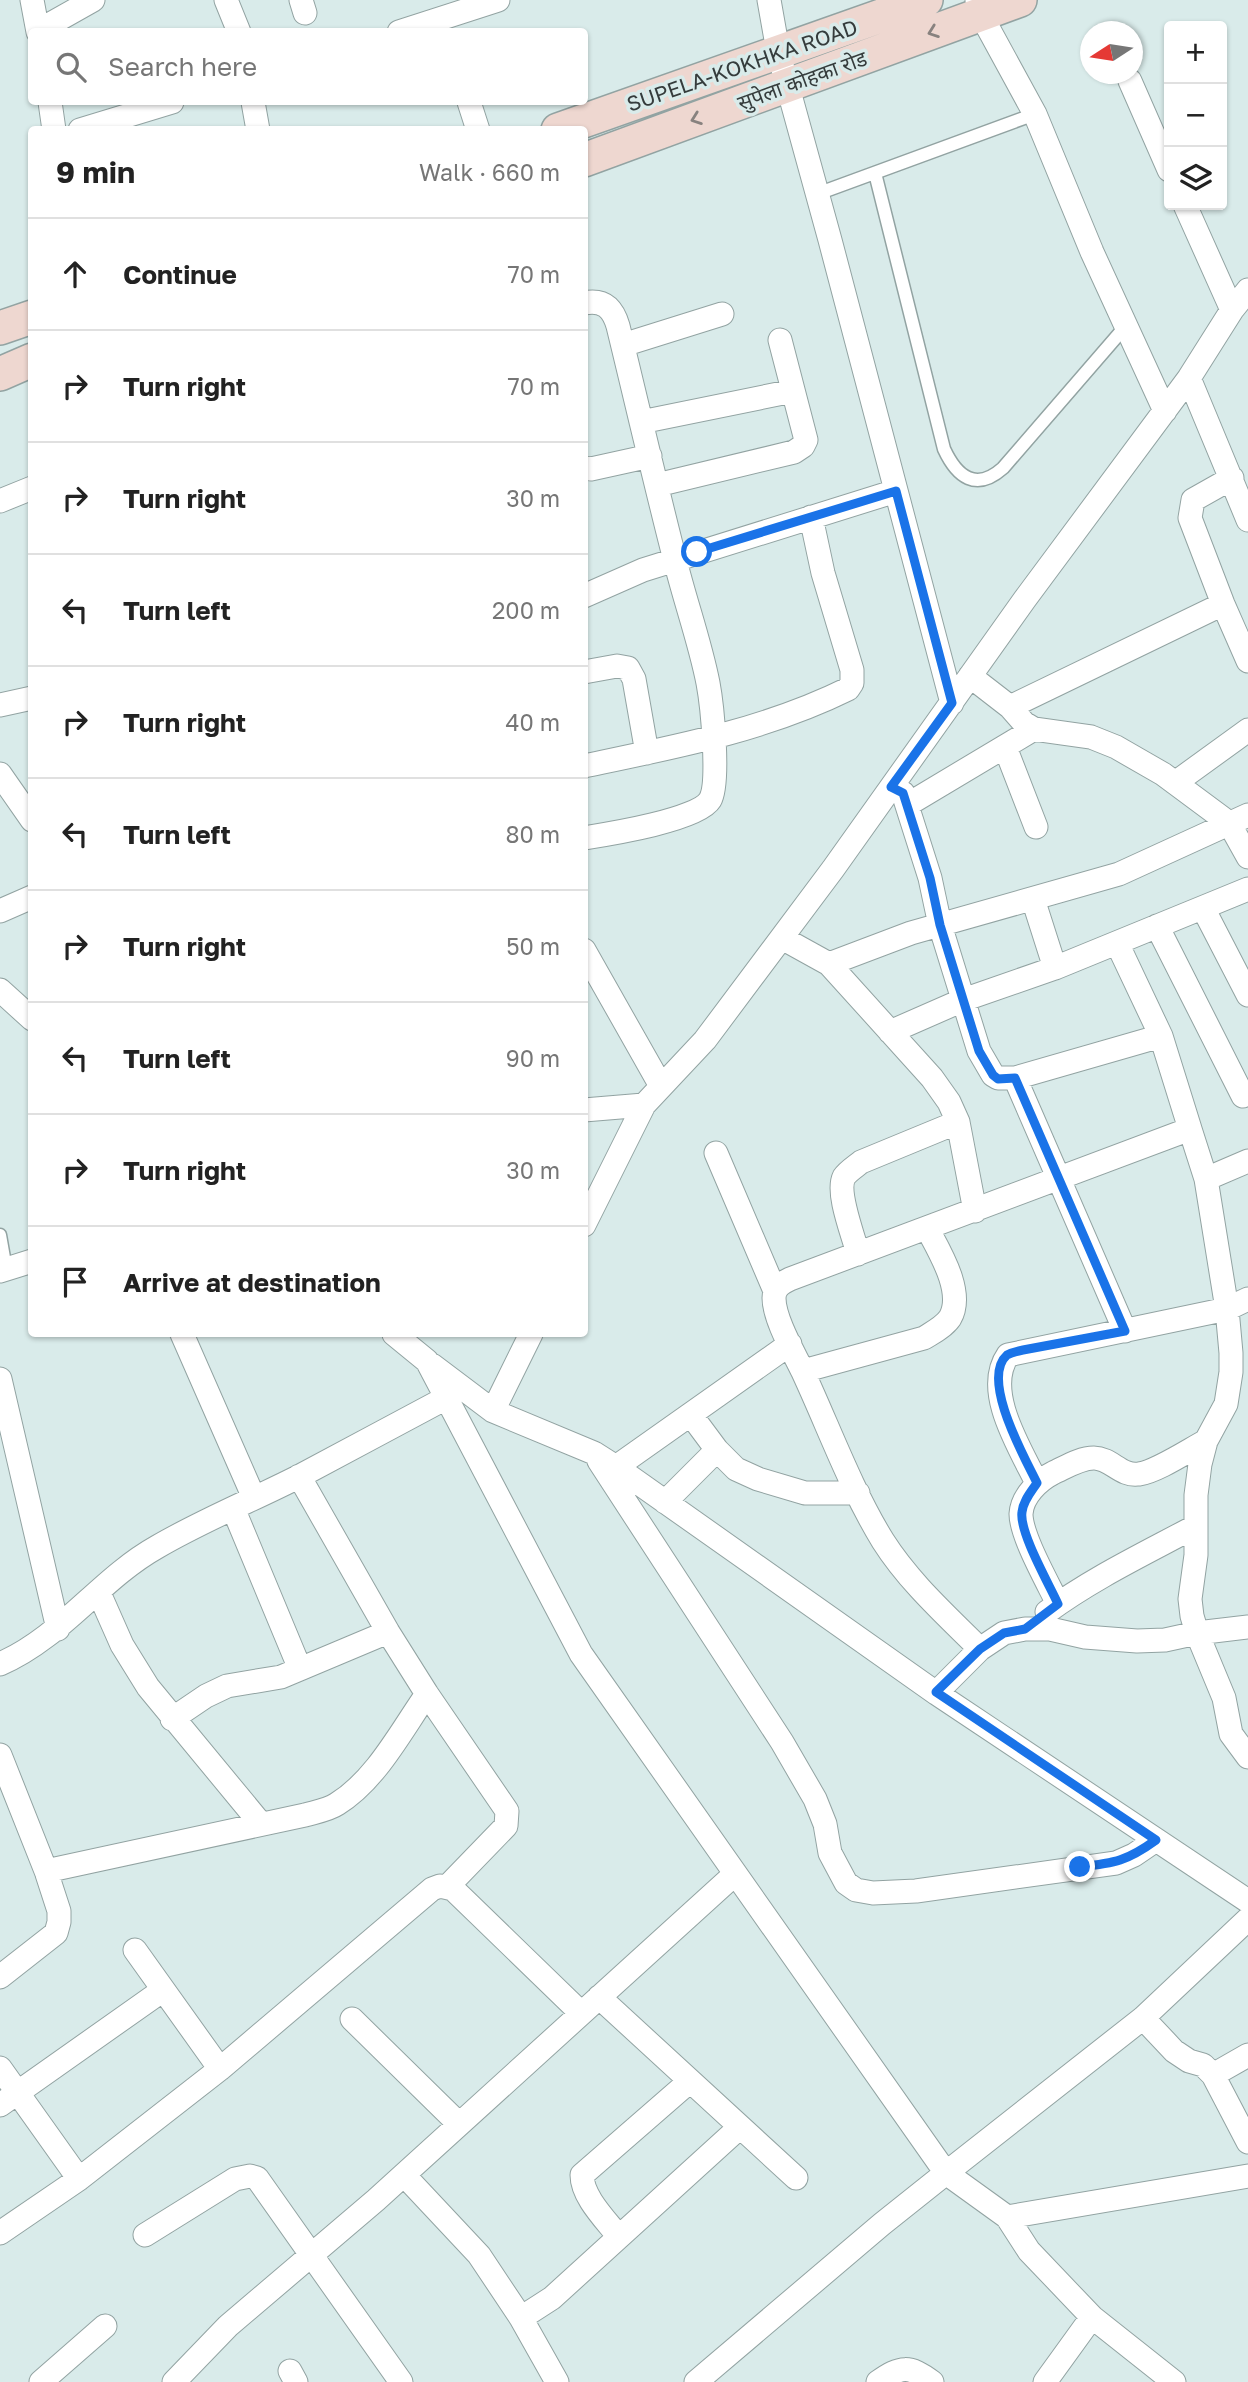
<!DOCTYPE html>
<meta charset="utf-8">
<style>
:root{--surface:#fff;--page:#f2f2f2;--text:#222;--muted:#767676;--line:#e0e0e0}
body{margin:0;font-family:"Golos Text","Noto Sans Devanagari",sans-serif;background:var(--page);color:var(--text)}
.controls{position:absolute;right:21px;top:21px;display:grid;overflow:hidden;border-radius:7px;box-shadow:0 2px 5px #0004}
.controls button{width:63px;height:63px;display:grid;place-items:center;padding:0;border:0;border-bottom:2px solid var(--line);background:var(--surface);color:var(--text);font:35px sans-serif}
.compass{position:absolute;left:1080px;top:21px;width:63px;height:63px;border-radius:50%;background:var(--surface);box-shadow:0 2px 5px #0004;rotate:258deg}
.stop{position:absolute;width:21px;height:21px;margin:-16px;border:5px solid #1a73e8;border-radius:50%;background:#fff}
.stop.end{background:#1a73e8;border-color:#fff;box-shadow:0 2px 7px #0008}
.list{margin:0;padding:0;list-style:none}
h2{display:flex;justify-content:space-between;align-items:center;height:91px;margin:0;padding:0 28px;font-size:30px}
h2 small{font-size:23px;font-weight:400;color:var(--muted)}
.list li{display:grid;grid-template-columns:46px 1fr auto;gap:21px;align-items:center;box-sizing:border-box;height:112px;padding:0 28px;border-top:2px solid var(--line)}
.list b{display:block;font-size:26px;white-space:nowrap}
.list em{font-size:23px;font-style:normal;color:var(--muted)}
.icon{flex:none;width:38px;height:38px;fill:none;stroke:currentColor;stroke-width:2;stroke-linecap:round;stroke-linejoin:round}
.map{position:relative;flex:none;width:1248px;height:2382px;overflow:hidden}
.search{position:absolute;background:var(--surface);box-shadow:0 2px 5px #0004;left:28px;top:28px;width:560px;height:77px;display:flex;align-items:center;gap:18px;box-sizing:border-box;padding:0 24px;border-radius:7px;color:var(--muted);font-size:26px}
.panel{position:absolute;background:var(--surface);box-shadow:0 2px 5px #0004;left:28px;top:126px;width:560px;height:1211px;border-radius:7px}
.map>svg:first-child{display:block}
</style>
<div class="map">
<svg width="1248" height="2382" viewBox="0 0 1248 2382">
<rect width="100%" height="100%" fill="#d9ebea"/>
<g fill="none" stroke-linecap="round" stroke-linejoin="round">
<defs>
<path id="lane" d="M875,173L944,449C957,477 976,492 1003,468L1125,327
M817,194L1035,114
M0,1235L6,1269"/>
<path id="street" d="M32,0L38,32
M226,0L239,32
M301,0L305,13
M769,0L778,51L830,240L952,703
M977,0L981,15L1035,114L1092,252L1165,411
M38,31L93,0
M399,32L498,0
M1130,81L1169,170
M50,102L54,130
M253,102L258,130
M469,102L478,130
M80,130L172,102
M1185,205L1232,310
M584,303C604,299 613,309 618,326C637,404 655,482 675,560C685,601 700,642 708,683C712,704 720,783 710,800C698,820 609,834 584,838
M623,345L722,314
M1189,378L1248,520
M641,422L793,391
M584,468L591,469L650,456
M1232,478L1193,500L1190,518L1223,604L1248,661
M657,485L794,452L803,446L806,440L780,340
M0,501L32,488
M584,596L643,570L896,491
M584,672L617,666L628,668L634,679L647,753
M970,676L1010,707L1024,723L1034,729L1091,737L1116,747L1163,774L1229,823L1248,857
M0,705L32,698
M1010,707L1223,604
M1005,747L1036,827
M584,766C675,747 765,730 848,689L852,683V670L823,573L811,517
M0,774L32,820
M1175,783L1248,730
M892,787L903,793L930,878L940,925L979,1051L993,1075L998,1078H1015L1161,1036
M907,805L1034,729
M1033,899L1055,968
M1203,908L1248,995
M0,911L32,897
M1157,926L1243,1096
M782,938L829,964L932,1078L949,1102L958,1122L975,1211
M1117,943L1161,1036L1190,1129
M584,950L661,1086
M829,964L911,933L1119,874L1248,815
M0,990L32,1019
M890,1032L963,1000L1055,968L1248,889
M1015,1078L1125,1331
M584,1110L644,1105
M716,1153L775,1291
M1206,1179L1248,1161
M584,1225L644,1105L705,1040L833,869L1025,599L1189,378L1232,310L1248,290
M858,1254C854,1237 836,1193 844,1177C848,1171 855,1167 861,1162L958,1122
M0,1271L32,1261
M182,1334L254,1498
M394,1334L427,1361L581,1654L946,2173L882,2224L696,2382
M432,1365L493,1411L594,1453L616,1467L936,1693L1248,1901
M803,1371L924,1338C932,1333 944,1327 950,1318C965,1292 939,1251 927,1228
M0,1379L58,1629
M493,1411L531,1334
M691,1415L717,1450L736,1469L758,1479L805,1493H858
M599,1461L782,1742L815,1799L825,1824L830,1853L846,1883L856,1890L873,1893L916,1891L1116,1863L1134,1855L1156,1840
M616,1467L790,1344
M299,1476L388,1632L427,1694L507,1811L506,1826L447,1887
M1037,1483C1020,1448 983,1391 1008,1355L1227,1309L1248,1299
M665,1502L717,1450
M233,1508L300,1669
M99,1593L122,1645L148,1687L261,1824
M1058,1604C1048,1583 1021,1536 1021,1514C1022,1496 1039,1480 1053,1473C1066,1467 1080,1458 1094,1458C1111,1458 1121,1477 1139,1474C1156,1472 1189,1450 1206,1441
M1047,1612C1093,1578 1146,1553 1196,1526
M980,1649C946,1615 909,1582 883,1541C851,1489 829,1428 803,1372C794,1353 774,1319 774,1298C774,1287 782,1283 790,1279L1190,1129L1206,1179L1227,1309L1231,1353V1372L1226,1404L1206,1441L1200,1464L1196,1495V1555L1190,1599L1192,1616L1197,1633L1224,1698L1231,1734L1248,1757
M0,1664C62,1637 100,1579 157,1547C203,1520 253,1500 300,1476C349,1450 397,1424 446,1398
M936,1693L980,1649L1004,1633L1025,1629H1050L1085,1637L1137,1641L1165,1640L1197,1633L1248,1627
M172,1719L206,1696L227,1686L281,1677L388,1632
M0,1755L46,1871L59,1911V1922L56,1933L0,1977
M46,1871L305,1815C315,1812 328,1810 337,1804C376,1780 401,1731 427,1694
M135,1950L220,2069
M599,1997L796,2178
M1143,2018L1174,2051L1189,2061L1203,2065L1213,2075L1248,2142
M352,2019L459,2124
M0,2068L79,2179
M1213,2075L1248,2055
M0,2105L163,1990
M404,2175L479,2255L521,2318L557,2382
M1007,2217L1248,2176
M0,2233L79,2179L220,2069L432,1889L440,1886L453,1889L581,2013
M145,2235L235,2179L250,2176L257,2178L401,2382
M619,2237C606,2220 582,2197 582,2175L690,2081
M521,2318L552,2298L740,2127
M290,2371L296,2382
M41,2382L105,2326
M174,2382L228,2326L376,2200L735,1874
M878,2382C901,2366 909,2365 932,2382
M1045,2382L1092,2317
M1174,2382L1092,2317L1029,2251L1007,2217L946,2173L1143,2018L1248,1919"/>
<path id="secondary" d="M558,130L926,0
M584,160L1020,0
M0,328L32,317
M0,374L32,360"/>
</defs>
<use href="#lane" stroke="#92a3a2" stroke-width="15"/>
<use href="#street" stroke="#92a3a2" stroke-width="25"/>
<use href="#secondary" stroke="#92a3a2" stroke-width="36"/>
<use href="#lane" stroke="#fff" stroke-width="12"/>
<use href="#street" stroke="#fff" stroke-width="23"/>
<use href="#secondary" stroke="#eed7d0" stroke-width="33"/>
</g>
<defs><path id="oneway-chevron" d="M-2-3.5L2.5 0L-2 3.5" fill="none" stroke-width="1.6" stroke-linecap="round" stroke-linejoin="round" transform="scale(1.75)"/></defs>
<g stroke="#88827f">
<use href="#oneway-chevron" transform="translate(933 32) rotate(160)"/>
<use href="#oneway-chevron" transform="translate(696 119) rotate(160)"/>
</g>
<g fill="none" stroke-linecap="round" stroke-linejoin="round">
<path stroke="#1a73e8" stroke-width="9" d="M697,552L896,491L952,703L891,787L903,793L930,878L940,925L979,1051L993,1075L998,1079L1015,1078L1125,1331L1023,1350C1018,1351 1011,1353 1007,1355C980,1379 1025,1458 1037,1483C1031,1492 1023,1501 1022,1512C1019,1532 1049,1584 1058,1604L1025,1629L1004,1633L980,1649L936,1692L1156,1840C1127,1861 1115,1863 1080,1867"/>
</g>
<g text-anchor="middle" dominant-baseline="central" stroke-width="7" stroke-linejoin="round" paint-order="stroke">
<g font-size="21" fill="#353c3c" stroke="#d9ebea">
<text transform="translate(742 65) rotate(-19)">SUPELA-KOKHKA ROAD</text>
<text transform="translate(802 80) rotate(-20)">सुपेला कोहका रोड</text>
</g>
</g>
</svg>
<div class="controls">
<button>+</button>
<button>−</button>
<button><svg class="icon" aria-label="layers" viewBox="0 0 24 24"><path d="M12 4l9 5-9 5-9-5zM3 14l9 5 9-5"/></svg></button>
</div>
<svg class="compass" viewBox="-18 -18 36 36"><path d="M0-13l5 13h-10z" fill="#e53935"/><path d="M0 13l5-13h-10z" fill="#767676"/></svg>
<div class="stop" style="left:697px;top:552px"></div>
<div class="stop end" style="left:1080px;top:1867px"></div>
<div class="search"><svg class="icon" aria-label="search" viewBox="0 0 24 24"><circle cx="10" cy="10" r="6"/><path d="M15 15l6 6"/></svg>Search here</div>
<section class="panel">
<h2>9 min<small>Walk · 660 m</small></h2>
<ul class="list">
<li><svg class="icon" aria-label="ahead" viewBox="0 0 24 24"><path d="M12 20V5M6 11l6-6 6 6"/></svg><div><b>Continue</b></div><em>70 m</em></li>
<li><svg class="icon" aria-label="right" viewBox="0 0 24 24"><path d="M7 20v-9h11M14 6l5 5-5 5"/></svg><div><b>Turn right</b></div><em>70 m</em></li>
<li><svg class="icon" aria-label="right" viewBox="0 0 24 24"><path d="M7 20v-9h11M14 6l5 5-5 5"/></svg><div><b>Turn right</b></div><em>30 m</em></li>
<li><svg class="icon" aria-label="left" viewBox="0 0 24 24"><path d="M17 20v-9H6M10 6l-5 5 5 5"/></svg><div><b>Turn left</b></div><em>200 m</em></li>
<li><svg class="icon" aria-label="right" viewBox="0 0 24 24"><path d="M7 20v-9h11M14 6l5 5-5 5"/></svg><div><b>Turn right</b></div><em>40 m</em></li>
<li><svg class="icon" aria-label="left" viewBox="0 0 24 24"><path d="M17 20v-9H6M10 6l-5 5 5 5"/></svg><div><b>Turn left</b></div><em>80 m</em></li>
<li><svg class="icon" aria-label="right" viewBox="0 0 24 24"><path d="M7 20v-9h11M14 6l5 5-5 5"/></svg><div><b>Turn right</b></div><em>50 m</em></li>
<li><svg class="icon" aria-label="left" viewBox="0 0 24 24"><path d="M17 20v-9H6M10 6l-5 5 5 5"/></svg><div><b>Turn left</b></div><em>90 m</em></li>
<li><svg class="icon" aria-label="right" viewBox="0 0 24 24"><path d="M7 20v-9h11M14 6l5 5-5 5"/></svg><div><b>Turn right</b></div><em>30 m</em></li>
<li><svg class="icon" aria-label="arrive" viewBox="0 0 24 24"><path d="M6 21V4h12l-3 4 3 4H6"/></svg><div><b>Arrive at destination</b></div></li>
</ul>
</section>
</div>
